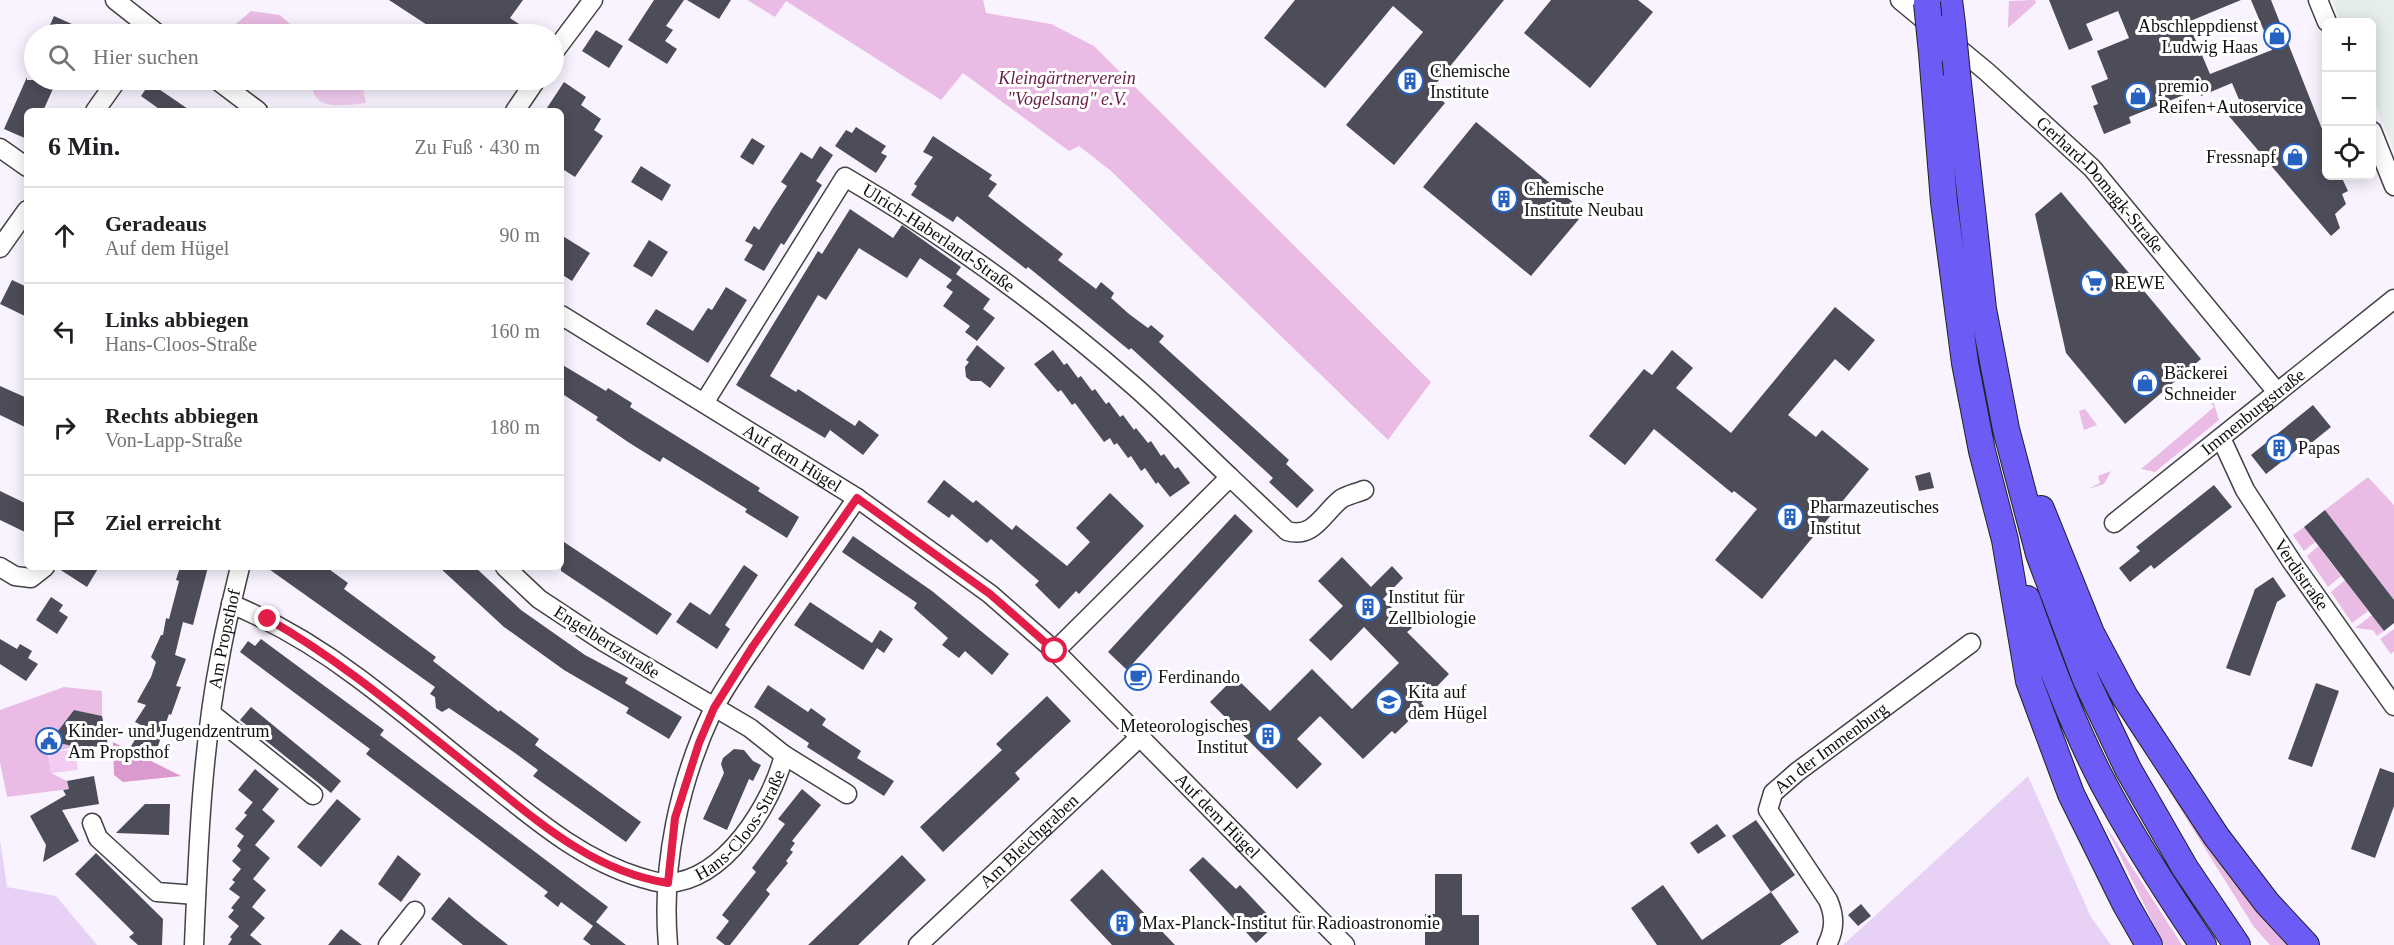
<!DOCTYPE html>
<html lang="de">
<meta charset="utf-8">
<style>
:root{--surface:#fff;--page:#f2f2f2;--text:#202124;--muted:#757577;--line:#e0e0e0}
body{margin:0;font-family:"Times New Roman",serif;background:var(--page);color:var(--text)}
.controls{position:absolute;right:18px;top:18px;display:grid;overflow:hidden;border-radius:9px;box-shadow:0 3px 15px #0003}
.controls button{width:54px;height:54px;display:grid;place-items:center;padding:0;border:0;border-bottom:2px solid var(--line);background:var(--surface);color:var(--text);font:30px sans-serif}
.stop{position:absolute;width:18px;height:18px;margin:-14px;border:4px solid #e11d48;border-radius:50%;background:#fff}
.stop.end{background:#e11d48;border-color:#fff;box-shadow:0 2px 6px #0008}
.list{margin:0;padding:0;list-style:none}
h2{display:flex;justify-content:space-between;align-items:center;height:78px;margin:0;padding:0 24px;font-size:26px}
h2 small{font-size:20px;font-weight:400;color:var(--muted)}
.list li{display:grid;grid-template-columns:39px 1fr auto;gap:18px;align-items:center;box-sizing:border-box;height:96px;padding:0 24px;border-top:2px solid var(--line)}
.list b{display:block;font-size:22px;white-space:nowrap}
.list p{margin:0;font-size:20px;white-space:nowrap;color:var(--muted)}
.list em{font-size:20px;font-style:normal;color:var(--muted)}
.icon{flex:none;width:33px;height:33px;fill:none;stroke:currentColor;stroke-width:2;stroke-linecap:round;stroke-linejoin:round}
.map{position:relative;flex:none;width:2394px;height:945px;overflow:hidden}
.search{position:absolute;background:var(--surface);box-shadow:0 3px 15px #0003;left:24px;top:24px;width:540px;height:66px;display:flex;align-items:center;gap:15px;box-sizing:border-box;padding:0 21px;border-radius:33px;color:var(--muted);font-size:22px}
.panel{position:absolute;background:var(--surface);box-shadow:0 3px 15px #0003;left:24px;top:108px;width:540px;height:462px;border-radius:9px}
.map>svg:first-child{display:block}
</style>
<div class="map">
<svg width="2394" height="945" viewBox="0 0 2394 945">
<rect width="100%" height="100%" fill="#f8f3ff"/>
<path fill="#e5eeea" d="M2332,0H2394V150L2372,96V22H2341Z"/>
<path fill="#e7d2f6" d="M2028,776L2091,917L2111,945H1843Z
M0,840L7,887L56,896L97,945H0Z"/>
<path fill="#eabbe4" d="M747,0H983L986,13L1051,24L1094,46L1431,382L1388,440L1111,171L1079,146L1069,151L963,73L941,100L786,1L775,17Z
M2035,0L2036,3L2008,28L2009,1Z
M251,11L280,15L290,24L289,34H234L229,30Z
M2211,394L2219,420L2155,472L2141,469L2214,407L2205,396Z
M2085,409L2097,425L2084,430L2079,411Z
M2111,471L2104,484L2088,489L2100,483L2098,476Z
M2368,477L2394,505V600L2325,510Z
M2304,527L2315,542L2304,551L2293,535Z
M2318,546L2341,576L2328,587L2307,556Z
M2345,580L2368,611L2352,623L2331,592Z
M2372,615L2384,631L2377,636L2373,630L2355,628Z
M2394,629V651L2391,654L2380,639Z
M64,687L102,691V716L74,710L50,740L77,746L48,753L51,773L67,781L69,789L7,797L0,762V710Z
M2168,789L2256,909L2290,945H2270L2254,927Z
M2105,825L2182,945H2164Z"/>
<path fill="#db9ace" d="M113,742L181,776L123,782L114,775Z"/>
<path fill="#f2cdf1" d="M312,80H361L366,103C343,105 311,113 312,80Z
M75,749L78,770L51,773L48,753Z"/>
<path fill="#4d4c59" d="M389,0H523L510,18L534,34H441Z
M654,0H684L666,26L673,30L665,41L677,49L667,64L628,40Z
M687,0H731L719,19Z
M1295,0H1504L1430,91L1445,103L1394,165L1346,125L1423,32L1393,6L1325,88L1264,38Z
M1551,0H1638L1653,12L1590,88L1524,33Z
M2049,0H2241L2188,22L2210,74L2272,50L2251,0H2271L2326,139V176H2341L2348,191L2342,194L2346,204L2335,214L2340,228L2331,236L2228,115L2243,109L2232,83L2201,96L2199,89L2129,117L2131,123L2104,134L2093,106L2098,104L2091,86L2108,79L2097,51L2129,38L2118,11L2086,24L2093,40L2069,50Z
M54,16L94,34H46Z
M596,30L623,46L609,68L582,51Z
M27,77V80H57L43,111H27V139L4,129Z
M564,82L586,97L581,105L601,119L594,130L603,136L575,177L561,168V111H545Z
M150,83L191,111H162L141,96Z
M1476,122L1585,212L1531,276L1423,187Z
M856,127L886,146L881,153L887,156L876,173L835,146L846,130L852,133Z
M933,136L992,175L989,179L997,184L988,196L1063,254L1058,260L1096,289L1101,282L1114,293L1111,298L1129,314L1148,328L1151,325L1164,336L1159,342L1289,460L1286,464L1314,490L1297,508L1269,482L1273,478L1131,348L1129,350L1028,267L1026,269L957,216L953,222L911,195L917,186L914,184L933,157L923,152Z
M752,138L765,146L753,165L740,157Z
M820,146L833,155L816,181L822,185L784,245L781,243L764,271L744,260L753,245L745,241L754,226L759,230L772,209L787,186L781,182L801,152L812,159Z
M641,166L671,185L662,201L631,182Z
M2061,192L2201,359L2125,424L2066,353L2035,214Z
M850,209L893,238L902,225L961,267L956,274L990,299L983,309L995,318L977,341L965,332L970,326L943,306L953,292L946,287L952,280L920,258L907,278L859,248L826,300L818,295L770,376L796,392L798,389L855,426L859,420L879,435L863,455L830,430L825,438L736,385L818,251L822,254Z
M561,235L590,253L572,281L561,274Z
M649,240L668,252L652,277L633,266Z
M12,280L27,287V317L0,304Z
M726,287L747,300L708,363L646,324L656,309L693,331L708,308L712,310Z
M1835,307L1875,340L1849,371L1835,359L1788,415L1816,437L1822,430L1869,469L1762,599L1715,560L1757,509L1734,491L1732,493L1654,429L1625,465L1589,436L1644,369L1652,375L1672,350L1693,368L1676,388L1731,433Z
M977,345L1005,368L990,388L981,381H971L966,377L965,367L969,362L966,360Z
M1053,350L1064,365L1067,363L1078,378L1081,376L1092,391L1095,389L1106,404L1109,402L1120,417L1123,415L1134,430L1136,428L1148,443L1151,441L1161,456L1164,454L1175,469L1178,467L1190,483L1170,497L1158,482L1156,484L1145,468L1141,471L1131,456L1128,458L1117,443L1114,445L1110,438L1104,442L1075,403L1072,405L1061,390L1058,392L1034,364Z
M561,364L606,391L608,388L632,403L630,407L760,488L758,491L799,517L787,538L745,512L747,509L663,457L660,462L628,442L596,420L598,417L561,393Z
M0,386L27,398V428L0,415Z
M2313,405L2331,427L2310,444L2308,441L2266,474L2251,455Z
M1930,472L1934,488L1919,491L1915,476Z
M944,480L973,503L976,500L1012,530L1016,525L1067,566L1090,542L1076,528L1110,493L1144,526L1079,594L1076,591L1059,609L1035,585L1039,581L991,539L987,543L952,514L949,518L927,502Z
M2214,485L2232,507L2154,569L2151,565L2130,582L2119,568L2140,551L2136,547Z
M0,491L27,504V533L0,520Z
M2325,510L2394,600V623L2384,631L2304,527Z
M1235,514L1253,531L1127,670L1108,652Z
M853,536L932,591L1009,654L992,675L965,651L959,658L942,645L948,638L914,608L917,603L842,552Z
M561,540L672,614L657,635L561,571Z
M1342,557L1371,587L1392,566L1403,578L1383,599L1412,628L1407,632L1449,674L1421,703L1424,706L1395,734L1392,731L1363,759L1320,716L1297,739L1322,764L1297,789L1210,702L1235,677L1270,711L1312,669L1352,709L1399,663L1364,627L1331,661L1309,640L1343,606L1318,581Z
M744,565L758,575L725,625L730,629L717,649L676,622L690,602L710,615Z
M56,567H99L87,587Z
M180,567H208L193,625L183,622L175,655L186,659L176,686L181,687L171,715L169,714L158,746L130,748L143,726L135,722L146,705L137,702L151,677L156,662L151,657L161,635H163L166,618L169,619L179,581L176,580Z
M266,567H326L348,583L344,589L436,657L433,661L499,712L500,710L539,739L535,745L641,822L626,842L533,776L538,770L515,753L449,708L442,712L436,708L435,697L430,694L435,687Z
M439,567H475L521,610L585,655L628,678L625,683L682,717L669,739L626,713L629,708L564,670L504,627Z
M2273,577L2286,596L2277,602L2250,676L2226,668L2255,589Z
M51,597L63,605L59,611L68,617L57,634L36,620Z
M810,602L872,643L880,630L893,639L884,653L877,648L863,670L794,625Z
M0,639L17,649L20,644L32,651L28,658L38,664L26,681L0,664Z
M261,639L384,730L380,735L608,907L596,922L626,945H591L583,939L593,926L561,902L558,907L544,896L548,892L366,754L370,749L240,652L248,641L255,646Z
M2316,683L2339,691L2312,767L2288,759Z
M768,685L808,712L811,708L826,719L822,725L861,751L857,758L894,781L884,796L807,747L809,743L754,707Z
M1047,696L1071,721L1015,773L1020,779L943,852L920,827L1002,750L996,744Z
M251,707L341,781L331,793L240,720Z
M74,710L102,716L108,745L77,749V747L50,741Z
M734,749L744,750L753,761L761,765L753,781L749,779L727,830L703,819L724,773L721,764L723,758Z
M2380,768L2394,773V806L2375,858L2351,849Z
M255,769L279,789L262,810L238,790Z
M94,776L99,804L62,810L79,841L43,862L46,845L30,816L66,795L63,790L69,789L67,781Z
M802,789L821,805L792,841L795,843L790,850L793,852L786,861L788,863L766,890L770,894L730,945H725L716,938L729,921L722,915L756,872L752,868L785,824L778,819Z
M337,799L361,819L321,867L297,847Z
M253,802L275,821L255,845L270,858L253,879L266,890L252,907L265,918L250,935L262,945H228L232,939L230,937L239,926L228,917L234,910L231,908L240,897L229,889L235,882L232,880L241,869L232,861L241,850L237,846L244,836L235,829L247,815L244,813Z
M145,804H170L169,835L116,833Z
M1756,820L1795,875L1771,892L1732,836Z
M1717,824L1726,836L1698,854L1690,843Z
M96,853L163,919L162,945H138L129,937L134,933L75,874Z
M398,855L421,874L401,902L378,884Z
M902,855L926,880L858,945H808Z
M1203,857L1236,889L1240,885L1269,916L1266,920L1273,927L1256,943L1189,870Z
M1102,869L1175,945H1112L1070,900Z
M1435,874H1462V915H1479V945H1425V914H1435Z
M1663,885L1702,940L1771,892L1799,932L1780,945H1657L1631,908Z
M449,897L475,919L508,945H463L431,919Z
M1861,904L1871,916L1858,926L1848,915Z
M341,929L362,945H328Z"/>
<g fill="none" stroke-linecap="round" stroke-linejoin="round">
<defs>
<g id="minor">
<path d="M115,0L158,34"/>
<path id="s1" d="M1900,0L1987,72L2092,168L2277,392"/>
<path d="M2318,0L2327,22"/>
<path d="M554,52L593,0"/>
<path d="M217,80L258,111"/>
<path d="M95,111L117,80"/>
<path d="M515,111L536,80"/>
<path d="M2372,131L2394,186"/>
<path d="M0,148L27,167"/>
<path d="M0,248L27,210"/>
<path id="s2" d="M561,315L857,498L990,594L1055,651L1345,945"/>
<path id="s3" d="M704,403L845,177C948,237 1045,308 1134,386C1167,415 1198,447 1230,477"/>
<path id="s4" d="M2221,438L2245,490L2292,562L2394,706"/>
<path id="s5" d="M2114,523L2394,299"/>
<path d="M0,567L15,576L31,578L45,567"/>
<path id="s6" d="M231,604C277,623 317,647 357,677C399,708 440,743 481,776C531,816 579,859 642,878C650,880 660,884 668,883C725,880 772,804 784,755L750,728L604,642L539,599L505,567"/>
<path d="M1055,651L1230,477L1287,531C1314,539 1323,513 1341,499C1347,495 1357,493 1364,490"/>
<path d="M212,714L313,795"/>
<path d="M784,755L847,794"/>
<path d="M92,823L98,838L157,892L196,895"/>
<path id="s7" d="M194,945C198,851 202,749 220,657C225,627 233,597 240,567"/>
<path d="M388,945L415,911"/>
<path d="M668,945C661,865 679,782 713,710C727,682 748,655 765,629C796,585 827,542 857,498"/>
<path id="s8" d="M918,945L1140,737"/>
<path id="s9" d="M1827,945C1835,929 1835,916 1828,900L1768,810L1773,793L1797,772L1971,643"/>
</g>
<path id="highway" d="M1949,0L1952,24
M1932,53L1944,202L1965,363L1982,451L2005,540L2029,681L2071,794L2125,903L2149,945
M1957,74L1983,309L2006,429L2039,554L2086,680L2128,769L2185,868L2237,945
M2041,509L2091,633L2125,697L2216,836L2267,903L2306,945
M2027,599C2049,661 2072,723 2102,781C2132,838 2167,892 2203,945"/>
</defs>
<use href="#minor" stroke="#434343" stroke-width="21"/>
<use href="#highway" stroke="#212121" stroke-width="28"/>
<use href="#minor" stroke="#fff" stroke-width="18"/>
<use href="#highway" stroke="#6d5bf5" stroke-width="26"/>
<defs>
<path id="highway-bridge" d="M1927,3L1932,53
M1952,24L1957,74"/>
</defs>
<use href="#highway-bridge" stroke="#212121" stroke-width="28" stroke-linecap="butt"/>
<use href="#highway-bridge" stroke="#6d5bf5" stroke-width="26"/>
</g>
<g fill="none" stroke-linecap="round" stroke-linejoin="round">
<path stroke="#e11d48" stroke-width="8" d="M268,619C342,661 407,717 474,770C533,817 590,871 668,883L675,818L699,743L714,708L753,646L857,498L990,594L1055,651"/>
</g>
<defs>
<symbol id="shop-ring" viewBox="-11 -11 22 22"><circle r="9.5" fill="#fff" stroke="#2662c2" stroke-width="1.5"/><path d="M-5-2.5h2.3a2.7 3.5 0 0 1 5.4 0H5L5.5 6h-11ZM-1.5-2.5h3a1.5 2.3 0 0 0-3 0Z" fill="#2662c2"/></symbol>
<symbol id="building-ring" viewBox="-11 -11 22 22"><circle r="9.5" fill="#fff" stroke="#2662c2" stroke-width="1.5"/><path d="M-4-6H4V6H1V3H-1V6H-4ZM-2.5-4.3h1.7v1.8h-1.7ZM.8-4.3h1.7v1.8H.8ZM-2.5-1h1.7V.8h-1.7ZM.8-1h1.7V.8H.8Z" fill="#2662c2"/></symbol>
<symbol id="supermarket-ring" viewBox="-11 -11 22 22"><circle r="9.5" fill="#fff" stroke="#2662c2" stroke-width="1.5"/><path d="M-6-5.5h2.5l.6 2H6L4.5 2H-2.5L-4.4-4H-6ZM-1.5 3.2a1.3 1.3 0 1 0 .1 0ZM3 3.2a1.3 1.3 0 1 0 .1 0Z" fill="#2662c2"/></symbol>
<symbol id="cafe-ring" viewBox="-11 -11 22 22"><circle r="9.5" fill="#fff" stroke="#2662c2" stroke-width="1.5"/><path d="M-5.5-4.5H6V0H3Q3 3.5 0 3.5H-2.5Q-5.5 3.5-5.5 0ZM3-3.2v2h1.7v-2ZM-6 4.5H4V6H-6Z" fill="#2662c2"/></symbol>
<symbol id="school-ring" viewBox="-11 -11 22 22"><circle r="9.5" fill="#fff" stroke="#2662c2" stroke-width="1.5"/><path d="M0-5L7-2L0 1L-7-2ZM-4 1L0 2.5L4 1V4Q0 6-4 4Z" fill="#2662c2"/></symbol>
<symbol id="civic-ring" viewBox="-11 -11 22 22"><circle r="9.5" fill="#fff" stroke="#2662c2" stroke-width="1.5"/><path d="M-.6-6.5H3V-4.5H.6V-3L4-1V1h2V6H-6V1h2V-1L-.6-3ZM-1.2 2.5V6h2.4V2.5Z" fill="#2662c2"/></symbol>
</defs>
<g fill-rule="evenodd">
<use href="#shop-ring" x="2262" y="21" width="30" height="30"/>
<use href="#building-ring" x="1395" y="66" width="30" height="30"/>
<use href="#shop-ring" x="2123" y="81" width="30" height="30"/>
<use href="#shop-ring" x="2280" y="142" width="30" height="30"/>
<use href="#building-ring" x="1489" y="184" width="30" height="30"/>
<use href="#supermarket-ring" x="2079" y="268" width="30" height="30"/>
<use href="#shop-ring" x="2130" y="368" width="30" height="30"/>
<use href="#building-ring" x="2264" y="433" width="30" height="30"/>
<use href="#building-ring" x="1775" y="502" width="30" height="30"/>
<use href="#building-ring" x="1353" y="592" width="30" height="30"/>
<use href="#cafe-ring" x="1123" y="662" width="30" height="30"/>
<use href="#school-ring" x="1374" y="687" width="30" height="30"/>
<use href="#building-ring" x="1253" y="721" width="30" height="30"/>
<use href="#civic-ring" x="34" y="726" width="30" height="30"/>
<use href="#building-ring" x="1107" y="908" width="30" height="30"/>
</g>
<g text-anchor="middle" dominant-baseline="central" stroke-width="6" stroke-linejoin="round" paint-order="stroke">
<g font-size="18" fill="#101010" stroke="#fff" text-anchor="start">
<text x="2258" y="26" text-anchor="end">Abschleppdienst<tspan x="2258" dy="21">Ludwig Haas</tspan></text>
<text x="1430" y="71">Chemische<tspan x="1430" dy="21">Institute</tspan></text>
<text x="2158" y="86">premio<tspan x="2158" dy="21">Reifen+Autoservice</tspan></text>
<text x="2276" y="157" text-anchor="end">Fressnapf</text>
<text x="1524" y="189">Chemische<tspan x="1524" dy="21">Institute Neubau</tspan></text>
<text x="2114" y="283">REWE</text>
<text x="2164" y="373">Bäckerei<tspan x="2164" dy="21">Schneider</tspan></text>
<text x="2298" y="448">Papas</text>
<text x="1810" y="507">Pharmazeutisches<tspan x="1810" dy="21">Institut</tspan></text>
<text x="1388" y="597">Institut für<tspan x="1388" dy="21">Zellbiologie</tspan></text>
<text x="1158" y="677">Ferdinando</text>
<text x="1408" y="692">Kita auf<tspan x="1408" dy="21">dem Hügel</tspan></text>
<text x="1248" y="726" text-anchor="end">Meteorologisches<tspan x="1248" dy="21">Institut</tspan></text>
<text x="68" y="731">Kinder- und Jugendzentrum<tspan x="68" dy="21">Am Propsthof</tspan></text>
<text x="1142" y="923">Max-Planck-Institut für Radioastronomie</text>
</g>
<g font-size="18" font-style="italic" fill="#691e47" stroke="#fff">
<text x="1067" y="78">Kleingärtnerverein<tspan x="1067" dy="21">"Vogelsang" e.V.</tspan></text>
</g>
<g font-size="18" fill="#101010" stroke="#fff">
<text stroke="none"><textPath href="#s1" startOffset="273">Gerhard-Domagk-Straße</textPath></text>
<text stroke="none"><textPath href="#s3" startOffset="378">Ulrich-Haberland-Straße</textPath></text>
<text stroke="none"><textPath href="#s5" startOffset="178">Immenburgstraße</textPath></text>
<text stroke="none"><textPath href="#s2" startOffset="272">Auf dem Hügel</textPath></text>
<text stroke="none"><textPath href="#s4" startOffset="159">Verdistraße</textPath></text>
<text stroke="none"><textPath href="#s7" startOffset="308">Am Propsthof</textPath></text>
<text transform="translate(607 642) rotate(32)">Engelbertzstraße</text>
<text stroke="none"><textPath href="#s9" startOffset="246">An der Immenburg</textPath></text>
<text stroke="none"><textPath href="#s2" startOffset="830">Auf dem Hügel</textPath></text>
<text stroke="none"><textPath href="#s6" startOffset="621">Hans-Cloos-Straße</textPath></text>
<text stroke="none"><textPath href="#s8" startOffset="152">Am Bleichgraben</textPath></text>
</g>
</g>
</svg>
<div class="controls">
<button>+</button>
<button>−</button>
<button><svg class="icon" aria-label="locate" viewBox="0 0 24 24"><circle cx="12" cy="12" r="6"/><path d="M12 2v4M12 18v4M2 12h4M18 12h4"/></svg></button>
</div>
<div class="stop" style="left:1055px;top:651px"></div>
<div class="stop end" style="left:268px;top:619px"></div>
<div class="search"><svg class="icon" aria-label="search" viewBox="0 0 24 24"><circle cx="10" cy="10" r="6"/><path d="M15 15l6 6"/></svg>Hier suchen</div>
<section class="panel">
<h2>6 Min.<small>Zu Fuß · 430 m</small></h2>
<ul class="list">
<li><svg class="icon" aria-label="ahead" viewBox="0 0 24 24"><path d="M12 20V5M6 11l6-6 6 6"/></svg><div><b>Geradeaus</b><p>Auf dem Hügel</p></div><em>90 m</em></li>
<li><svg class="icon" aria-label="left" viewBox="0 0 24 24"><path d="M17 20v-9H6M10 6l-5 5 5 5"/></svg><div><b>Links abbiegen</b><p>Hans-Cloos-Straße</p></div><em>160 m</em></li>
<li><svg class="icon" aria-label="right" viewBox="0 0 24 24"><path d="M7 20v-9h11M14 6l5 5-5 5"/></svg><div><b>Rechts abbiegen</b><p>Von-Lapp-Straße</p></div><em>180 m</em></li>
<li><svg class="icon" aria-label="arrive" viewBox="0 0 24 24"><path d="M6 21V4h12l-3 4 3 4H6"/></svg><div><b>Ziel erreicht</b></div></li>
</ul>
</section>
</div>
